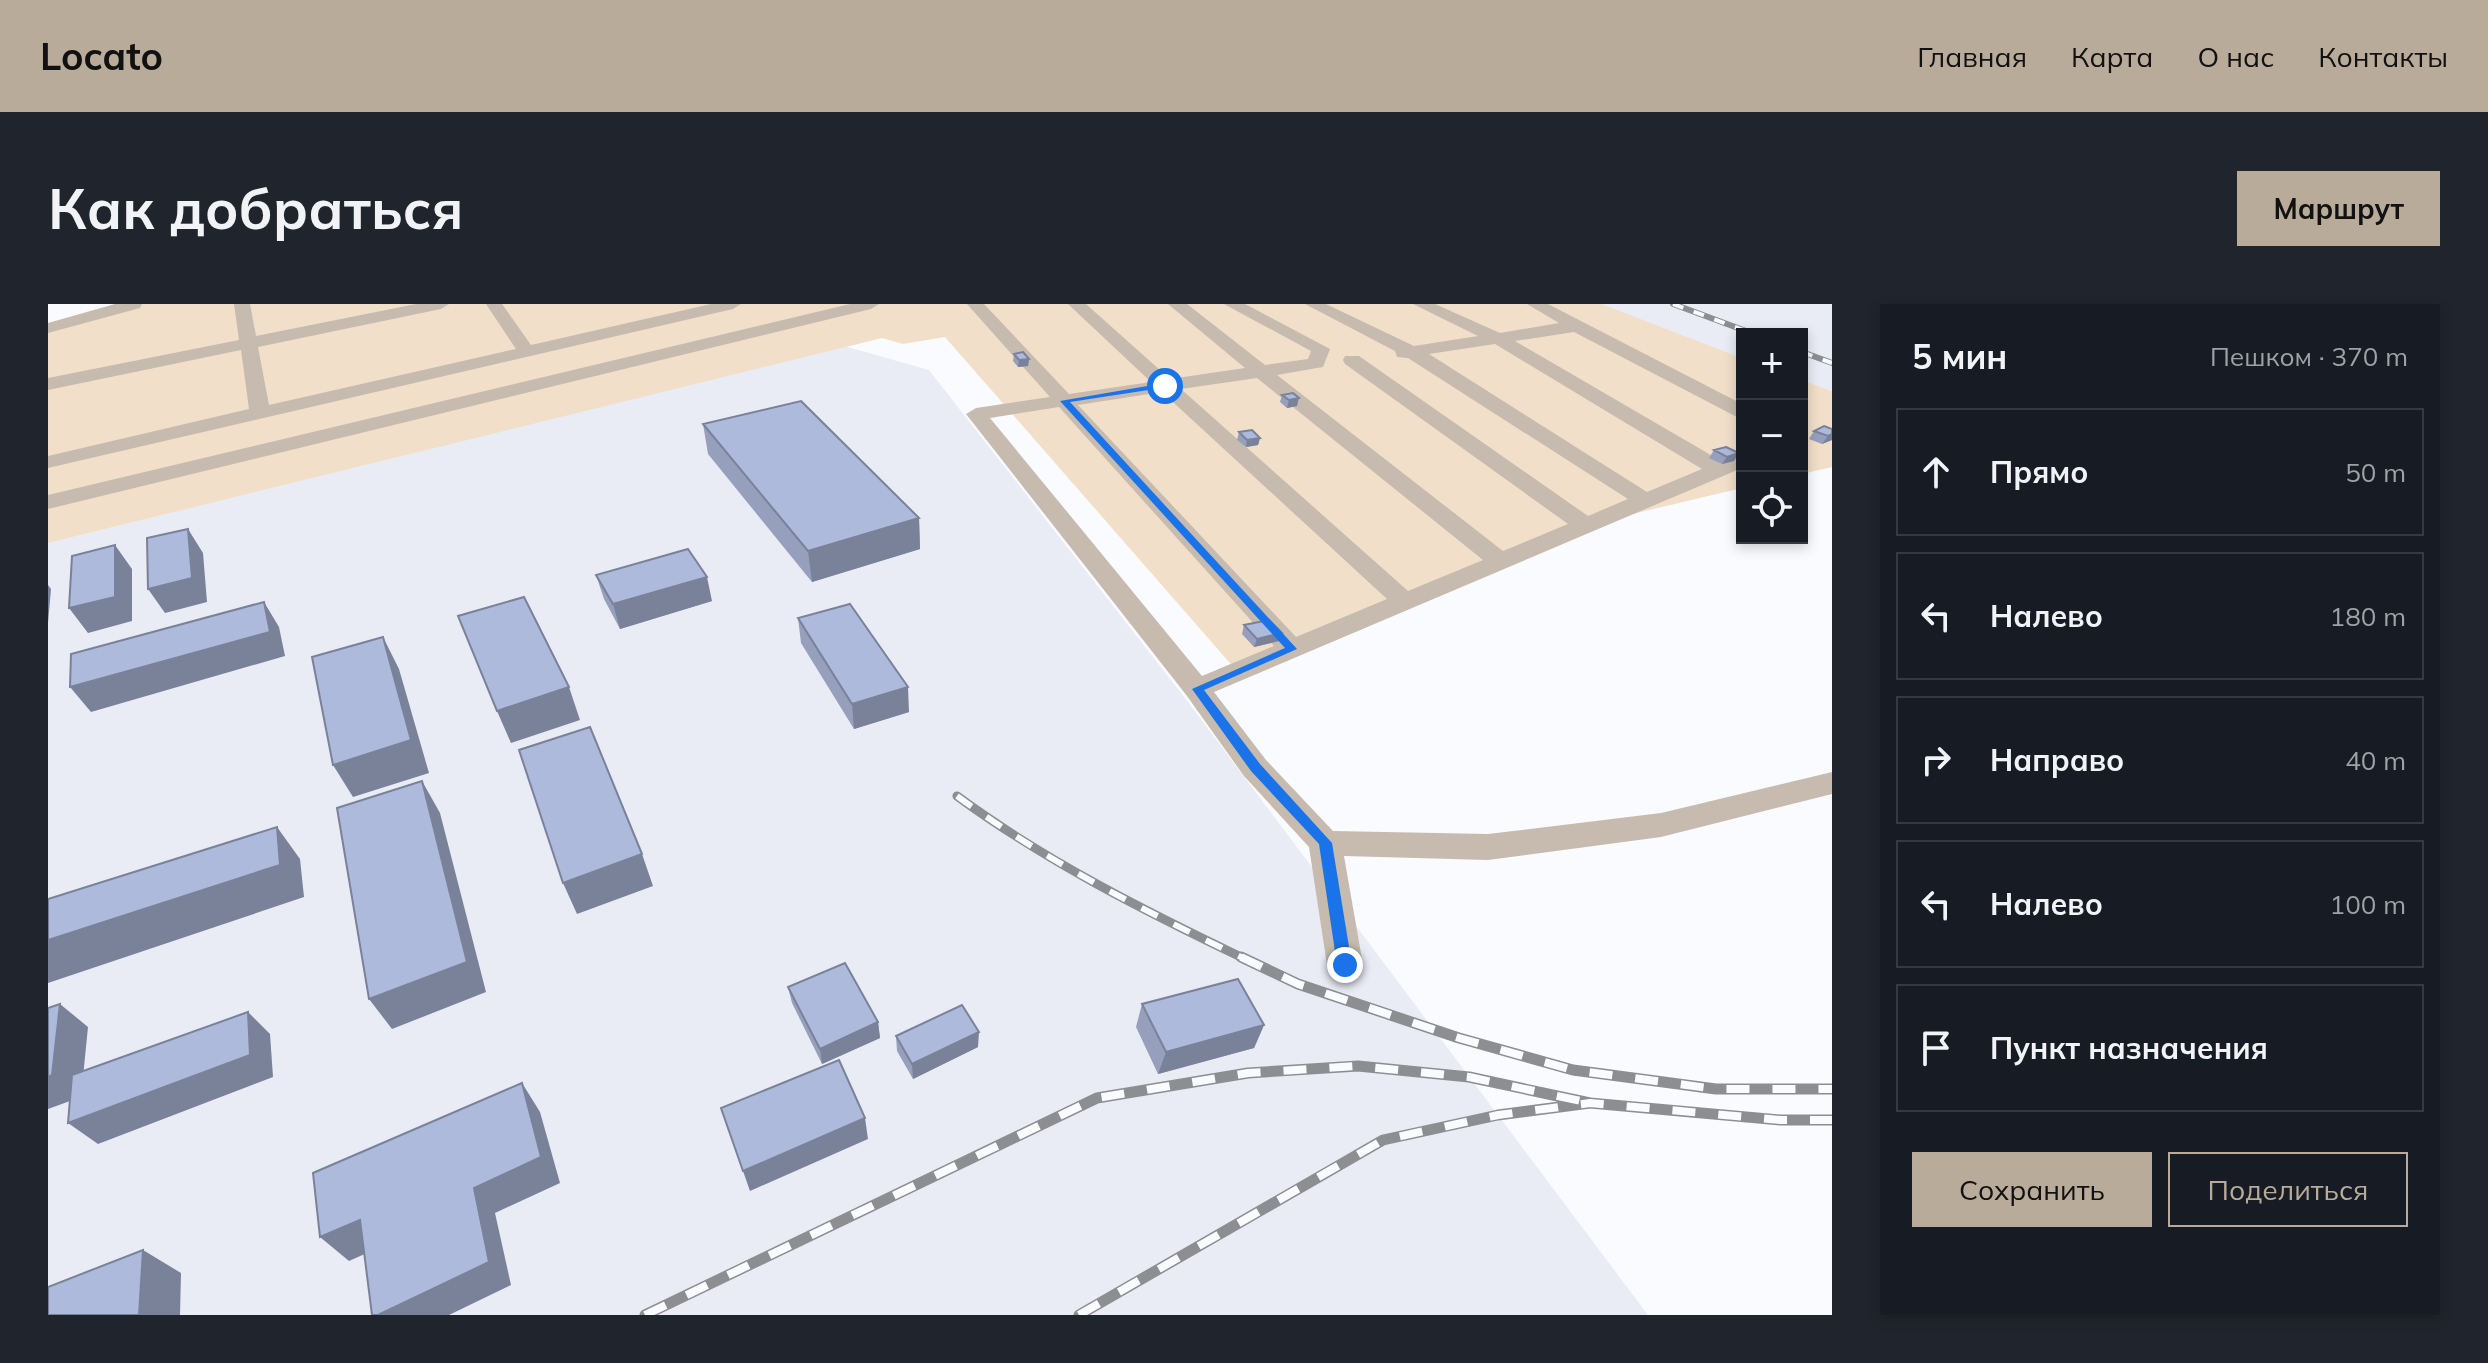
<!DOCTYPE html>
<html lang="ru">
<meta charset="utf-8">
<style>
:root{--surface:#171b24;--page:#20242c;--text:#f1f3f6;--muted:#9ea1a6;--line:#363941;--accent:#b8ab9a}
body{margin:0;font-family:Mulish,sans-serif;background:var(--page);color:var(--text)}
.controls{position:absolute;right:24px;top:24px;display:grid;overflow:hidden;border-radius:0px;box-shadow:0 4px 12px #0003}
.controls button{width:72px;height:72px;display:grid;place-items:center;padding:0;border:0;border-bottom:2px solid var(--line);background:var(--surface);color:var(--text);font:40px sans-serif}
.stop{position:absolute;width:24px;height:24px;margin:-18px;border:6px solid #1a73e8;border-radius:50%;background:#fff}
.stop.end{background:#1a73e8;border-color:#fff;box-shadow:0 2px 8px #0008}
.list{margin:0;padding:0;list-style:none}
h2{display:flex;justify-content:space-between;align-items:center;height:104px;margin:0;padding:0 32px;font-size:34px}
h2 small{font-size:26px;font-weight:400;color:var(--muted)}
.list li{display:grid;grid-template-columns:52px 1fr auto;gap:24px;align-items:center;box-sizing:border-box;height:128px;margin:0 16px 16px;padding:0 16px;border:2px solid var(--line);border-radius:0px}
.list b{display:block;font-size:30px;white-space:nowrap}
.list em{font-size:26px;font-style:normal;color:var(--muted)}
.actions{display:flex;gap:16px;padding:24px 32px}
.actions a{flex:1;padding:18px 0;border:2px solid var(--accent);border-radius:0px;text-align:center;font-size:28px;color:var(--accent)}
.actions .main{background:var(--accent);color:#111}
.icon{flex:none;width:44px;height:44px;fill:none;stroke:currentColor;stroke-width:2;stroke-linecap:round;stroke-linejoin:round}
.map{position:relative;flex:none;width:1784px;height:1011px;overflow:hidden;border-radius:0px}
header{display:flex;align-items:center;gap:48px;box-sizing:border-box;height:112px;padding:0 40px;background:var(--accent);color:#111}
header strong{font-size:38px}
nav{display:flex;gap:44px;margin-inline-start:auto;font-size:28px}
.intro{display:flex;align-items:center;justify-content:space-between;box-sizing:border-box;height:192px;padding:0 48px}
h1{margin:0;font-size:56px}
.button{padding:20px 36px;border-radius:0px;background:var(--accent);color:#111;font-size:28px;font-weight:700}
main{display:flex;gap:48px;padding:0 48px}
aside{flex:1;background:var(--surface);border-radius:0px;box-shadow:0 4px 12px #0003}
.map>svg:first-child{display:block}
</style>
<header>
<strong>Locato</strong>
<nav><a>Главная</a><a>Карта</a><a>О нас</a><a>Контакты</a></nav>
</header>
<div class="intro"><h1>Как добраться</h1><a class="button">Маршрут</a></div>
<main>
<div class="map">
<svg width="1784" height="1011" viewBox="0 0 1784 1011">
<rect width="100%" height="100%" fill="#fafbfe"/>
<path fill="#e9ecf4" d="M1554,0H1784V87L1754,76V30H1694V54Z
M796,42L881,66L1137,394L1600,1011H0V239Z"/>
<path fill="#f1dfc9" d="M80,0H1554L1694,54V184L1576,212L1195,374L897,33L855,40L834,34L0,239V22Z
M1754,76L1784,87V163L1754,170Z"/>
<g fill="none" stroke-linecap="round" stroke-linejoin="round">
<path fill="#c6bbae" fill-rule="evenodd" d="M67,0H94L92,4L0,29V19Z
M186,0H202L208,32L368,0H401L393,5L210,43L221,101L468,45L438,0H454L483,41L663,0H693L685,5L0,164V152L201,105L193,46L0,86V74L191,36Z
M802,0H831L823,5L0,205V191Z
M919,0H936L1021,90L1103,78L1020,0H1038L1122,75L1197,64L1120,0H1139L1217,61L1260,55L1263,47L1176,0H1197L1282,45L1275,63L1229,71L1455,247L1520,220L1297,60L1295,56L1297,52H1311L1540,212L1580,195L1360,54L1349,53L1347,47L1257,0H1278L1366,42L1430,32L1365,0H1387L1452,29L1511,19L1479,0H1500L1694,100V114L1687,112L1526,28L1467,37L1673,157L1694,150V164L1166,388L1218,456L1285,527L1440,530L1613,509L1784,468V490L1613,533L1440,556L1296,552L1315,661L1310,672L1297,676L1284,672L1279,661L1261,543L1196,472L1139,392L918,110L928,104L1002,93ZM1447,40L1654,165L1599,188L1381,50ZM1209,74L1435,256L1360,287L1133,85ZM1114,88L1339,295L1248,333L1030,101ZM1011,103L1226,342L1154,372L942,114Z"/>
<defs>
<path id="rail-far2" d="M1625,0L1706,30
M1754,48L1784,59"/>
<path id="rail-far1" d="M909,492C999,558 1097,607 1197,655"/>
<path id="rail" d="M1193,653L1250,680L1411,734L1525,766L1668,785H1784
M597,1011L1049,794L1200,769L1310,762L1421,773L1542,799
M1031,1011L1335,836L1450,811L1542,799L1733,816H1784"/>
</defs>
<use href="#rail-far2" stroke="#8d8e92" stroke-width="6"/>
<use href="#rail-far1" stroke="#8d8e92" stroke-width="9"/>
<use href="#rail" stroke="#8d8e92" stroke-width="11"/>
<use href="#rail-far2" stroke="#fafbfe" stroke-width="4" stroke-dasharray="11" stroke-linecap="butt"/>
<use href="#rail-far1" stroke="#fafbfe" stroke-width="6" stroke-dasharray="18" stroke-linecap="butt"/>
<use href="#rail" stroke="#fafbfe" stroke-width="8" stroke-dasharray="23" stroke-linecap="butt"/>
</g>
<path fill="#96a0bd" d="M966,50L981,55L980,62L970,63L965,57Z
M1234,91L1249,102L1239,104L1232,98Z
M655,120L871,214L872,245L764,278L660,150Z
M1784,125V136L1774,140L1761,135L1766,127Z
M1191,128L1212,134L1210,141L1198,143L1189,136Z
M1666,146L1686,157L1674,160L1661,154Z
M548,271L664,297L572,325L556,295Z
M750,314L861,408L806,425L753,339Z
M1196,321L1231,337L1206,343L1194,330Z
M740,683L830,718L832,734L774,760L744,699Z
M1094,700L1216,721L1206,744L1110,770L1088,723Z
M848,732L930,743L865,775L849,747Z"/>
<path fill="#7a829a" d="M981,55L980,62L970,63L971,56Z
M1251,94L1249,102L1239,104L1241,96Z
M1784,130V136L1774,140L1780,132Z
M1212,134L1210,141L1198,143L1199,136Z
M1691,149L1686,157L1674,160L1679,153Z
M871,214L872,245L764,278L760,247Z
M140,225L155,249L159,298L117,309L100,285Z
M67,241L84,265V317L40,329L21,304Z
M659,273L664,297L572,325L565,300Z
M0,281L3,285L0,319Z
M216,298L231,323L237,352L43,408L22,383Z
M1234,329L1231,337L1206,343L1209,335Z
M335,333L351,365L381,469L305,493L285,461Z
M521,383L532,416L463,439L449,407Z
M860,383L861,408L806,425L804,400Z
M374,477L392,509L438,688L344,725L321,695Z
M229,523L252,555L256,593L0,679V636Z
M594,550L605,582L529,610L515,579Z
M12,700L40,723L33,793L0,805V773Z
M200,708L222,730L225,773L50,840L20,819Z
M830,718L832,734L774,760L772,745Z
M1216,721L1206,744L1110,770L1118,748Z
M931,728L930,743L865,775L864,760Z
M474,779L492,808L512,879L447,909L463,981L401,1011H330L426,884Z
M817,814L820,835L702,887L695,867Z
M312,916L339,940L301,957L272,933Z
M95,946L133,969L132,1011H91Z"/>
<path fill="#aebadc" stroke="#7a829a" stroke-width="2" d="M975,48L981,55L971,56L966,50Z
M1245,89L1251,94L1241,96L1234,91Z
M753,97L871,214L760,247L655,120Z
M1776,122L1784,125V130L1780,132L1766,127Z
M1204,126L1212,134L1199,136L1191,128Z
M1678,143L1691,149L1679,153L1666,146Z
M140,225L144,274L100,285L99,234Z
M67,241V293L21,304L24,252Z
M640,245L659,273L565,300L548,271Z
M476,293L521,383L449,407L410,312Z
M216,298L222,328L22,383L23,350Z
M802,300L860,383L804,400L750,314Z
M1221,316L1234,329L1209,335L1196,321Z
M335,333L363,436L285,461L264,353Z
M542,423L594,550L515,579L471,446Z
M374,477L419,658L321,695L289,504Z
M229,523L232,561L0,636V595Z
M797,659L830,718L772,745L740,683Z
M1190,675L1216,721L1118,748L1094,700Z
M12,700L4,771L0,773V704Z
M914,701L931,728L864,760L848,732Z
M200,708L202,751L20,819L24,771Z
M791,756L817,814L695,867L673,804Z
M474,779L493,853L426,884L441,958L330,1011H324L312,916L272,933L265,869Z
M95,946L91,1011H0V983Z"/>
<path fill="#1a73e8" d="M1117,79L1120,83L1022,98L1249,345L1156,386L1212,460L1284,539L1304,661L1297,667L1289,661L1271,540L1203,467L1144,385L1237,344L1012,97Z"/>
</svg>
<div class="controls">
<button>+</button>
<button>−</button>
<button><svg class="icon" aria-label="locate" viewBox="0 0 24 24"><circle cx="12" cy="12" r="6"/><path d="M12 2v4M12 18v4M2 12h4M18 12h4"/></svg></button>
</div>
<div class="stop" style="left:1117px;top:82px"></div>
<div class="stop end" style="left:1297px;top:661px"></div>
</div>
<aside>
<h2>5 мин<small>Пешком · 370 m</small></h2>
<ul class="list">
<li><svg class="icon" aria-label="ahead" viewBox="0 0 24 24"><path d="M12 20V5M6 11l6-6 6 6"/></svg><div><b>Прямо</b></div><em>50 m</em></li>
<li><svg class="icon" aria-label="left" viewBox="0 0 24 24"><path d="M17 20v-9H6M10 6l-5 5 5 5"/></svg><div><b>Налево</b></div><em>180 m</em></li>
<li><svg class="icon" aria-label="right" viewBox="0 0 24 24"><path d="M7 20v-9h11M14 6l5 5-5 5"/></svg><div><b>Направо</b></div><em>40 m</em></li>
<li><svg class="icon" aria-label="left" viewBox="0 0 24 24"><path d="M17 20v-9H6M10 6l-5 5 5 5"/></svg><div><b>Налево</b></div><em>100 m</em></li>
<li><svg class="icon" aria-label="arrive" viewBox="0 0 24 24"><path d="M6 21V4h12l-3 4 3 4H6"/></svg><div><b>Пункт назначения</b></div></li>
</ul>
<div class="actions"><a class="main">Сохранить</a><a>Поделиться</a></div>
</aside>
</main>
